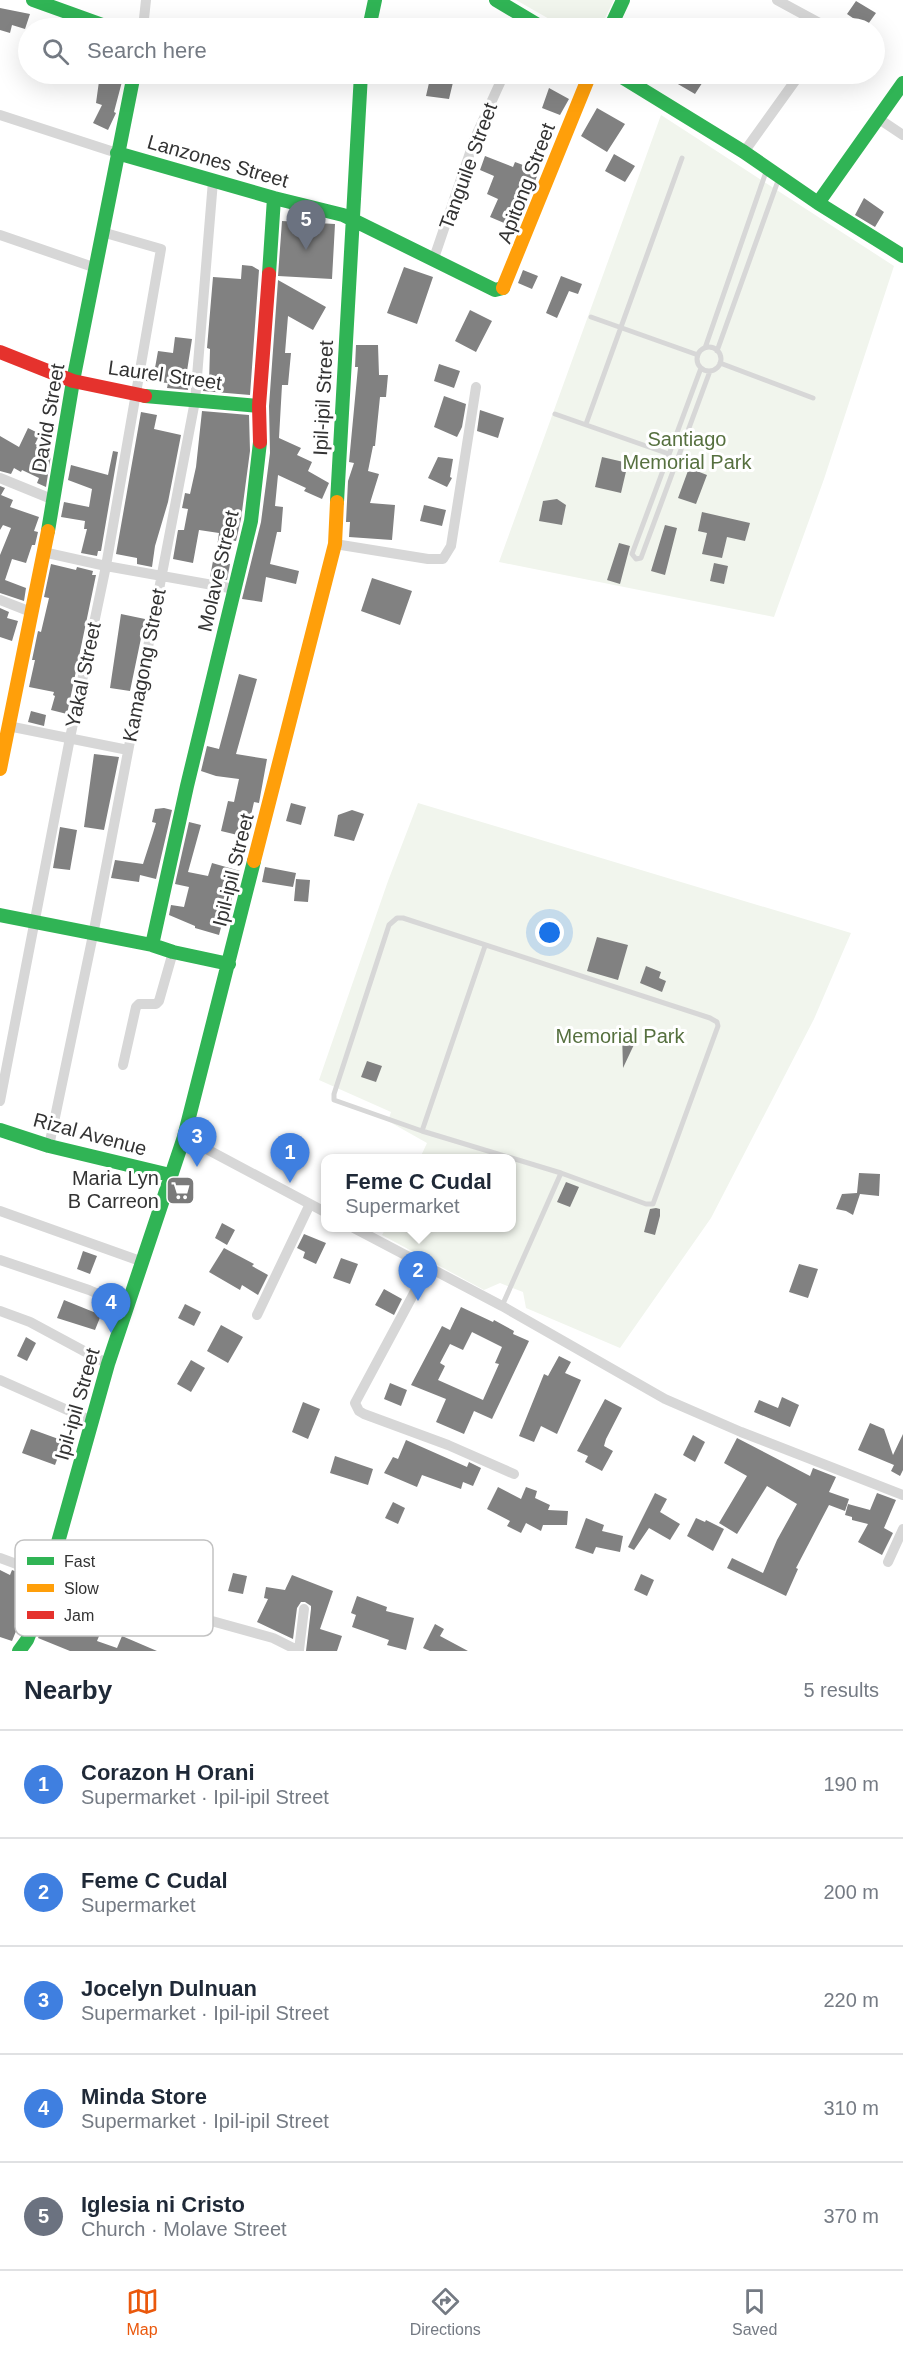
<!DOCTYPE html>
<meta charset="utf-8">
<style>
:root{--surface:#fff;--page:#f2f2f3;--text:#1f2937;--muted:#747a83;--line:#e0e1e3;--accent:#ea580c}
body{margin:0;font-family:Arial,sans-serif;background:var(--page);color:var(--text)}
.you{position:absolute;left:550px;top:933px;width:21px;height:21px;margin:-15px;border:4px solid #fff;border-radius:50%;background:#1a73e8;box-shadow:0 0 0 9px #1a73e833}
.badge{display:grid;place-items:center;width:39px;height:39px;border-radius:50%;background:var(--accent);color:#fff;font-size:20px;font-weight:700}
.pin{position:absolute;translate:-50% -50px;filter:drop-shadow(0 2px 3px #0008)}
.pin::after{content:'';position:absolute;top:32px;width:21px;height:18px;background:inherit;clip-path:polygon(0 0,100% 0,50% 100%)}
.popup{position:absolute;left:321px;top:1154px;width:195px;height:78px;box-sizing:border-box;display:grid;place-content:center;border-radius:12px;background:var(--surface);filter:drop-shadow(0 2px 4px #0005);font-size:20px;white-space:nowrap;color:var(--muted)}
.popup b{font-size:22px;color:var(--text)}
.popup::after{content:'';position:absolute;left:50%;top:100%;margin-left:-12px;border:12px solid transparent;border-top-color:var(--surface)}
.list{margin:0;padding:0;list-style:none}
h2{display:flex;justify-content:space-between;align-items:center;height:78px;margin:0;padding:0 24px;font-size:26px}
h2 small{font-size:20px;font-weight:400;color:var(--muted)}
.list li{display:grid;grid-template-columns:39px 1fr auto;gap:18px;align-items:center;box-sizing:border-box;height:108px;padding:0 24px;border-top:2px solid var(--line)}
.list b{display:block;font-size:22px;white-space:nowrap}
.list p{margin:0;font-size:20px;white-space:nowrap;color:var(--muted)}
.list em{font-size:20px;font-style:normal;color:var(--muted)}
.icon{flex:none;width:33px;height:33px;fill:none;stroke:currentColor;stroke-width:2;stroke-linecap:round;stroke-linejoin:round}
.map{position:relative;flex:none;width:903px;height:1651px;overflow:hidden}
.search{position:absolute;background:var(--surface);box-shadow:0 6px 24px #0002;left:18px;right:18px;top:18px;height:66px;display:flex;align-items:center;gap:15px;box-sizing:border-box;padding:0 21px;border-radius:33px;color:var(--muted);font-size:22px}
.sheet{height:618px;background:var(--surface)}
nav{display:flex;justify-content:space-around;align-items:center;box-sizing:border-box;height:84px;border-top:2px solid var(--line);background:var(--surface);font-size:16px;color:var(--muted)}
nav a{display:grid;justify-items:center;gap:3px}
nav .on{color:var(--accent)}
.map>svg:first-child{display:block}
</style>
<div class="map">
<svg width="903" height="1651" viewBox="0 0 903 1651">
<rect width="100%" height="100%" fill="#fff"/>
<path fill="#f1f5ed" d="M516,0H614L600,28H565Z
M661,115L894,266L824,479L774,617L499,562Z
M418,803L851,933L814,1019L711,1218L620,1348L526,1308L523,1292L500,1283L484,1290L382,1235L386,1228H511V1158H420L427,1143L388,1121L391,1112L319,1080L388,881Z"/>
<path fill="#818181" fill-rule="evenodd" d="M856,1L876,13L866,27L847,14Z
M0,8L30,14L25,29L12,25L10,33L0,30Z
M100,74H124L114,112L116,113L108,130L93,123L102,105L96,103Z
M431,74H455L449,99L426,96Z
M675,74H708L695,94L671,80Z
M549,88L569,99L560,115L542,108Z
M597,108L625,124L607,152L581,136Z
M614,154L635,166L625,182L605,171Z
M485,156L513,167L515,162L539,171L532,189L529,188L523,203L521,202L511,226L490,217L498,199L487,194L494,176L480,170Z
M864,198L884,212L875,227L855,215Z
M282,221L335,224L332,279L278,276Z
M242,265L252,266L259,270L250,395L203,391L204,384H209L210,349L207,348L213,277L241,279Z
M404,267L433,277L417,324L387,313Z
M523,270L538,276L532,289L518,283Z
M561,276L582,284L578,294L569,291L557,318L546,313Z
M278,280L326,307L313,330L288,316L285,353H291L288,385H282L279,438L301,448L297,455L312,462L308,471L329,483L322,499L304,491L306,488L278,475L275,506L283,507L281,532H277L270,564L299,571L296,584L266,577L262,602L242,599L261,522L270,453L269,406Z
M470,310L492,321L476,352L455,341Z
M175,337L192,339L187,371L189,372L188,390L167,388L168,383L146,381L148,367L155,368L158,351L173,353Z
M356,345H378L379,375H388L386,397H380L375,446H373L368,471L379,474L370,503L395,505L392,540L349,537L350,522H346L348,481L354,463L349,462L358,367H355Z
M439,364L460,371L454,388L434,381Z
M444,396L466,404L462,427L457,437L434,427Z
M480,410L504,418L498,438L477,431Z
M202,411L249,415L250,451L241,519L236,541L229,540L225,563L230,564L227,580L210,577L213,561H215L219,533L199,530L193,563L173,559L178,530H184L188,509L182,508L185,493L190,494L196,467Z
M141,412L157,415L154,429L181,435L168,502L155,546L152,567L137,564V558L116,554Z
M28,428L40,434L35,444L45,448L43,452L51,455L46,487L37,483L39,478L22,470L21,472L14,468L11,474L0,471V436L19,447Z
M113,451L118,452L101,551H98L97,556L81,553L87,529H84L85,521L61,517L64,502L89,507L92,489L68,480L71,465L108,475Z
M438,457L453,459L450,477L452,478L447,487L428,478Z
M602,457L628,463L621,493L595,487Z
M689,468L707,475L696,504L678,498Z
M0,486L5,488L1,495L13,500L10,507L39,517L34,531L38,532L35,545H32L26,563L12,559L5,580L26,588L24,601L0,593V555L11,528L3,525L0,530Z
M557,499L566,505L562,525L539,521L543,501Z
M424,505L446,510L442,526L420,521Z
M702,512L750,523L745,541L727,537L722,558L702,554L707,533L698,531Z
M665,525L677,528L665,575L651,571Z
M619,543L630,546L620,584L607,580Z
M714,563L728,566L724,584L710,581Z
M51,564L76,570L77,567L93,571L92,575H96L67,714L51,710L55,696L53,695L54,692L29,687L35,660H32L38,631L41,632L49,598L44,597Z
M372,578L412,591L400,625L361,611Z
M0,608L9,612L7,618L18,621L12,641L0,637Z
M121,614L145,619L130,691L110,688Z
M239,674L257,679L236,754L267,759L259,803L254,802L246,837L221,831L228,801L234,802L239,779L216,776L201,771L207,746L219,749Z
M31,711L46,715L44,726L28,722Z
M94,754L119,757L104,830L84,827Z
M291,803L306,807L301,825L286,821Z
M164,808L172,810L156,879L140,875L139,882L111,878L115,860L143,864L153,833L156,823L152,822L155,809Z
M352,810L364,814L354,841L334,836L338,815Z
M189,822L201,825L188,872L208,876L212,863L240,871L225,921L223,920L219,935L195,928V926L169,915L171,905L184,907L189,887L175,884Z
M60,827L77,830L70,870L53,868Z
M265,867L296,873L293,887L262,882Z
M296,879L310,880L308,902L294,901Z
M597,937L628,945L618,980L587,971Z
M646,966L661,972L659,978L666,981L662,992L640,983Z
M629,1029L639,1034L623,1068L622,1033L626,1035Z
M367,1061L382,1066L376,1082L361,1077Z
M859,1173L880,1174L879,1196L860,1194L853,1215L846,1211L836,1209L842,1194L857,1193Z
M566,1182L579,1187L570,1207L557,1202Z
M656,1208L660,1209V1216L655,1235L644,1232L650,1209Z
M222,1223L235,1230L227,1245L215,1238Z
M304,1234L326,1243L316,1264L303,1258L305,1252L297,1248Z
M224,1248L254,1264L252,1266L268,1275L258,1295L242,1285L240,1290L209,1272Z
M83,1251L97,1256L90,1274L77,1269Z
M341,1258L358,1264L350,1284L333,1278Z
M799,1264L818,1269L808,1298L789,1292Z
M384,1289L402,1299L394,1315L375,1305Z
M64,1300L101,1315L95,1330L57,1318Z
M185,1304L201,1312L194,1326L178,1318Z
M461,1307L493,1322L494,1320L514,1331L513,1334L529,1341L492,1419L474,1411L464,1434L436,1422L446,1399L411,1385L442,1326L450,1330ZM472,1332L502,1347L495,1363L499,1364L483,1400L438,1380L445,1366L440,1363L450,1344L463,1350Z
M221,1325L243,1337L228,1363L207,1351Z
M26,1337L36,1343L27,1361L17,1356Z
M559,1356L571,1362L565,1373L581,1380L557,1434L541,1426L534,1442L519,1436L544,1374L548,1376Z
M191,1360L205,1368L191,1392L177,1384Z
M390,1383L407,1390L401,1406L384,1399Z
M782,1397L799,1405L790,1427L754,1412L759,1400L778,1408Z
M605,1399L622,1408L606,1439L604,1446L613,1451L602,1471L585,1462L588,1456L577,1451Z
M303,1402L320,1409L308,1439L292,1432Z
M870,1423L884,1429L893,1455L903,1434V1470L900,1476L891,1471L894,1465L858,1450Z
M31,1429L64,1441L55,1465L22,1453Z
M693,1435L705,1442L695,1462L683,1455Z
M737,1438L810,1476L813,1468L836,1477L829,1492L849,1499L845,1511L829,1505L796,1568L798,1569L786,1596L727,1568L732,1558L763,1573L777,1540L797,1504L767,1486L737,1534L719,1523L747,1476L724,1463Z
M406,1440L467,1467L469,1462L481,1468L473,1486L463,1482L461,1489L422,1475L417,1487L384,1473L393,1457L398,1459Z
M335,1456L373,1469L368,1485L330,1473Z
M498,1487L521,1499L526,1487L537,1491L535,1498L550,1505L548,1510L568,1511L567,1525H543L541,1531L526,1523L521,1533L507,1526L510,1521L487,1509Z
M655,1493L667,1499L660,1512L680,1524L670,1540L649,1528L634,1550L628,1547Z
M877,1493L896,1500L884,1528L893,1533L882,1555L858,1542L868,1524L852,1520V1517L845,1515L848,1504L870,1510Z
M393,1502L405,1508L398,1524L385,1518Z
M586,1518L604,1525L602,1531L623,1536L620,1552L596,1547L593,1554L575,1548Z
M696,1518L705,1522L706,1520L724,1529L713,1551L687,1536Z
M0,1570L10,1575L12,1570L37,1580L24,1620L21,1619L12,1641L0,1637Z
M233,1573L247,1576L243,1594L228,1591Z
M641,1574L654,1580L647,1596L634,1590Z
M292,1575L333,1591L320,1629L342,1636L337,1651H306L311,1609V1606L305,1602H301L297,1608L293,1639L257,1622L268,1599L264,1598L266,1587L285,1590Z
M57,1593L107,1617L97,1641L117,1648L122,1636L157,1651H70L38,1638Z
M357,1596L387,1607L386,1611L414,1618L406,1650L387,1645L389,1640L352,1627L356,1615L351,1613Z
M435,1624L444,1629L440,1636L468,1651H430L423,1648Z"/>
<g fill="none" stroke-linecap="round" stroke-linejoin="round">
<path stroke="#d7d7d7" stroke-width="5" d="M591,317L698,355
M697 359a12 12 0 1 1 24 0a12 12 0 1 1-24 0Z
M705,348L767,169
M717,351L779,178
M720,363L813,398
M701,368L632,554L636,559L641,558L710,371
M555,414L669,454
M586,424L682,158
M397,918H403L710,1018L717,1022L718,1026L653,1204H646L561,1173L422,1131L334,1100V1094L389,925Z
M422,1131L485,946
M502,1306L561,1173"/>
<path stroke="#d7d7d7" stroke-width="10" d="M777,0L823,25L825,28
M143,28L146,0
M0,115L117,153
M879,119L903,135
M744,152L800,74
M0,235L96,268
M434,258L475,138L504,74
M0,478L54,500
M335,544L428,559H443L451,546L476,387
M43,552L106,566L235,589
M0,600L31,612
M8,726L128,750
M123,1065L136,1007L139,1004H156L159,1001L173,952
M0,1101L70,738L106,566L161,249L102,232
M184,1137L325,1212
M49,1146L93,935L195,401L213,181
M0,1211L143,1262
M354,1228L502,1306L665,1399L741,1432L903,1495
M0,1260L89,1290L128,1307
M428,1267L355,1403L359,1411L364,1414L448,1445L514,1474
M0,1311L30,1322L108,1364
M257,1315L310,1204
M0,1380L92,1421
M0,1558L49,1576L273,1638L299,1651
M888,1562L903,1529
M299,1650L304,1609"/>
<path stroke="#30b455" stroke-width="14" d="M33,0L111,28
M496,0L543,28
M369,28L375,0
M610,28L623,0
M617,74L744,152L818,203L903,256
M117,153L274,198L343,215L495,290L503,288
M818,203L903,83
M269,274L274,198
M145,396L259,406
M337,502L361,74
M48,531L73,381L134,74
M0,915L152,945L173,952L229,964
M152,945L187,786L251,521L260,442
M0,1130L49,1146L170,1175
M19,1651L27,1640L39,1610L108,1364L184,1137L254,861"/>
<path stroke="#ff9f0a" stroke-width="14" d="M503,288L590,74
M0,769L48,531
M254,861L335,544L337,502"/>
<path stroke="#e5322d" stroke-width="14" d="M0,352L73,381L145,396
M260,442L259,406L269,274"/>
</g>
<defs>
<symbol id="supermarket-square" viewBox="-11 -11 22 22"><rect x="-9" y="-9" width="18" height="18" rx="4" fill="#7a7a7a" stroke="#fff"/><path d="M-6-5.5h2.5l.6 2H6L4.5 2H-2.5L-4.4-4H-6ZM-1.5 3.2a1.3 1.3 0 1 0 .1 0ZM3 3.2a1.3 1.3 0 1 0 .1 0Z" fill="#fff"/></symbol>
</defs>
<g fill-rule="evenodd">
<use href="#supermarket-square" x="164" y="1174" width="33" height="33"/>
</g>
<g text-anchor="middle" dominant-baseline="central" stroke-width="6" stroke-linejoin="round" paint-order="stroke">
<g font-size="20" fill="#333" stroke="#fff">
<text transform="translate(218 161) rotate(16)">Lanzones Street</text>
<text transform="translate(468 166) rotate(-70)">Tanguile Street</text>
<text transform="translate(526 183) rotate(-69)">Apitong Street</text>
<text transform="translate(165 375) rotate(8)">Laurel Street</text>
<text transform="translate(323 398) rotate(-87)">Ipil-ipil Street</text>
<text transform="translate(48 418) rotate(-80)">David Street</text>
<text transform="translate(218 571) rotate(-77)">Molave Street</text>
<text transform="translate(144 665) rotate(-79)">Kamagong Street</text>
<text transform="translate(83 675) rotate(-78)">Yakal Street</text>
<text transform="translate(233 870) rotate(-76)">Ipil-ipil Street</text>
<text transform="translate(90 1134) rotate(15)">Rizal Avenue</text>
<text transform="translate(77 1404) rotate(-74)">Ipil-ipil Street</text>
</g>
<g font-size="20" fill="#56703f" stroke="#fff">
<text x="687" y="439">Santiago<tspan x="687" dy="23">Memorial Park</tspan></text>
<text x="620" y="1036">Memorial Park</text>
</g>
<g font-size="20" fill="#333" stroke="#fff" text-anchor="end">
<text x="159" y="1178">Maria Lyn<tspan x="159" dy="23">B Carreon</tspan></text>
</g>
</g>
<rect x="15" y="1540" width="198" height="96" rx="9" fill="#fff" stroke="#c2c2c2" stroke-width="1.5"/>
<rect x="27" y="1557" width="27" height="8" fill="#30b455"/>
<rect x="27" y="1584" width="27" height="8" fill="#ff9f0a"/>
<rect x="27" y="1611" width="27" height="8" fill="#e5322d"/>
<g font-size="16" fill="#333">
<text x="64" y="1567">Fast</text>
<text x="64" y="1594">Slow</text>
<text x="64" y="1621">Jam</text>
</g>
</svg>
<div class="you"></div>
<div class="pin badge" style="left:290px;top:1183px;background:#3f7fe0">1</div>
<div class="pin badge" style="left:418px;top:1301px;background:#3f7fe0">2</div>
<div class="popup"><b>Feme C Cudal</b>Supermarket</div>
<div class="pin badge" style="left:197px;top:1167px;background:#3f7fe0">3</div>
<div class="pin badge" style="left:111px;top:1333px;background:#3f7fe0">4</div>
<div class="pin badge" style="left:306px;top:250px;background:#6b7280">5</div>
<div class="search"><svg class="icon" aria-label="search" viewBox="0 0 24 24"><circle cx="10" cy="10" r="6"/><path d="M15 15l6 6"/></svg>Search here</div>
</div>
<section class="sheet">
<h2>Nearby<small>5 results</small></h2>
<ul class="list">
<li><span class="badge" style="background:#3f7fe0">1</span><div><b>Corazon H Orani</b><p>Supermarket · Ipil-ipil Street</p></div><em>190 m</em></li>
<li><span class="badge" style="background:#3f7fe0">2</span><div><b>Feme C Cudal</b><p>Supermarket</p></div><em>200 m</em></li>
<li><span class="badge" style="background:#3f7fe0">3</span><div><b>Jocelyn Dulnuan</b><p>Supermarket · Ipil-ipil Street</p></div><em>220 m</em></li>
<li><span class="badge" style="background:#3f7fe0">4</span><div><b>Minda Store</b><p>Supermarket · Ipil-ipil Street</p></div><em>310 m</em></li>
<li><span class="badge" style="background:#6b7280">5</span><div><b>Iglesia ni Cristo</b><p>Church · Molave Street</p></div><em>370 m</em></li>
</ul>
</section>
<nav>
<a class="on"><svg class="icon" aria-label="map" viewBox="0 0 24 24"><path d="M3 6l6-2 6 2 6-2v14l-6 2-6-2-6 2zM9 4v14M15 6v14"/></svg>Map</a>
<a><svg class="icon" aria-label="directions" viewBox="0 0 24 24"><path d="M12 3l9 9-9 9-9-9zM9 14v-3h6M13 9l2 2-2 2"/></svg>Directions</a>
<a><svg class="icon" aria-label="saved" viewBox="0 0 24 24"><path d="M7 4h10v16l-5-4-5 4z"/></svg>Saved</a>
</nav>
